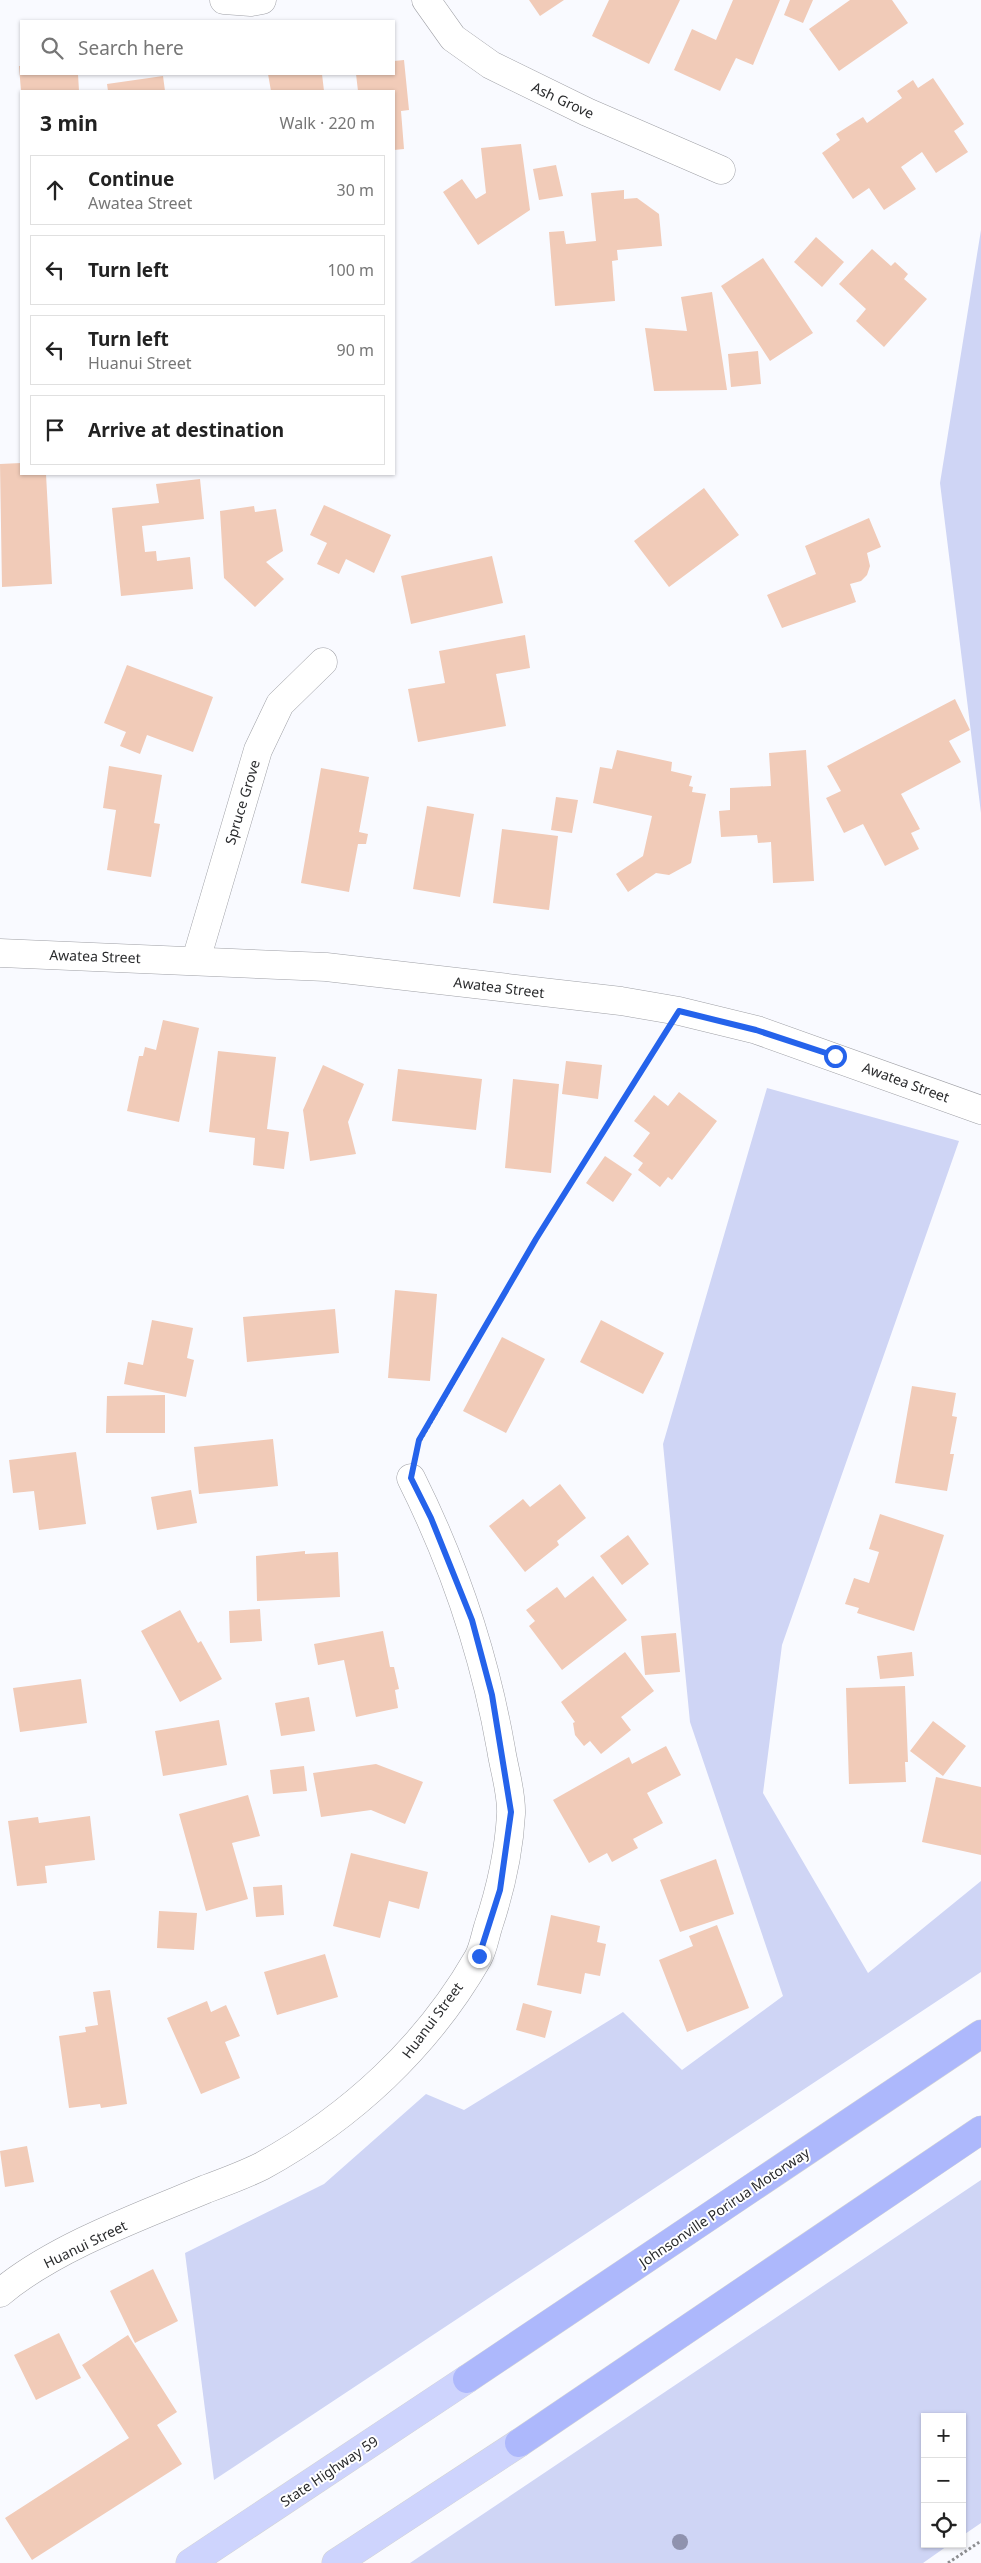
<!DOCTYPE html>
<meta charset="utf-8">
<style>
:root{--surface:#fff;--page:#f6f6f6;--text:#222;--muted:#767676;--line:#e0e0e0}
body{margin:0;font-family:"Noto Sans",sans-serif;background:var(--page);color:var(--text)}
.controls{position:absolute;right:15px;bottom:15px;display:grid;overflow:hidden;border-radius:0px;box-shadow:0 1px 4px #0004}
.controls button{width:45px;height:45px;display:grid;place-items:center;padding:0;border:0;border-bottom:1px solid var(--line);background:var(--surface);color:var(--text);font:25px sans-serif}
.stop{position:absolute;width:15px;height:15px;margin:-11px;border:4px solid #2563eb;border-radius:50%;background:#fff}
.stop.end{background:#2563eb;border-color:#fff;box-shadow:0 1px 5px #0008}
.list{margin:0;padding:0;list-style:none}
h2{display:flex;justify-content:space-between;align-items:center;height:65px;margin:0;padding:0 20px;font-size:21px}
h2 small{font-size:16px;font-weight:400;color:var(--muted)}
.list li{display:grid;grid-template-columns:32px 1fr auto;gap:15px;align-items:center;box-sizing:border-box;height:70px;margin:0 10px 10px;padding:0 10px;border:1px solid var(--line);border-radius:0px}
.list b{display:block;font-size:19px;white-space:nowrap}
.list p{margin:0;font-size:16px;white-space:nowrap;color:var(--muted)}
.list em{font-size:16px;font-style:normal;color:var(--muted)}
.icon{flex:none;width:28px;height:28px;fill:none;stroke:currentColor;stroke-width:2;stroke-linecap:round;stroke-linejoin:round}
.map{position:relative;flex:none;width:981px;height:2563px;overflow:hidden}
.search{position:absolute;background:var(--surface);box-shadow:0 1px 4px #0004;left:20px;top:20px;width:375px;height:55px;display:flex;align-items:center;gap:12px;box-sizing:border-box;padding:0 18px;border-radius:0px;color:var(--muted);font-size:19px}
.panel{position:absolute;background:var(--surface);box-shadow:0 1px 4px #0004;left:20px;top:90px;width:375px;height:385px;border-radius:0px}
.map>svg:first-child{display:block}
</style>
<div class="map">
<svg width="981" height="2563" viewBox="0 0 981 2563">
<rect width="100%" height="100%" fill="#f9faff"/>
<path fill="#cfd5f5" d="M981,230V813L940,483Z
M767,1088L959,1141L782,1645L763,1793L868,1973L981,1881V1972L214,2480L185,2253L324,2184L426,2094L464,2110L623,2012L682,2070L783,1996L690,1722L663,1444Z
M981,2180V2523L962,2536V2417H925V2544H950L923,2563H410Z"/>
<path fill="#f1cbb8" d="M529,0H564L540,16Z
M609,0H680L649,64L592,36Z
M733,0H780L753,65L736,58L720,91L674,70L692,29L716,40Z
M790,0H813L803,23L784,15Z
M850,0H892L908,23L839,71L809,29Z
M404,60L409,110L401,111L404,149L394,150V91H358L356,74H394V61Z
M19,66H21V74H78L79,91H21Z
M268,74H322L324,91H271Z
M163,76L165,91H108L107,84Z
M933,78L964,124L954,131L968,152L936,173L922,152L901,167L916,189L884,210L869,188L853,199L822,153L840,140L836,134L863,117L867,123L902,98L897,91L913,80L918,88Z
M521,144L530,210L478,245L443,192L462,179L476,199L486,193L481,148Z
M556,165L563,196L539,200L533,169Z
M624,190V199L637,198L659,214L662,246L617,250L618,260L612,261L615,301L555,306L549,232L564,231L566,244L596,241L591,193Z
M816,237L844,262L822,287L794,262Z
M872,249L891,266L895,262L908,274L904,279L927,299L884,347L856,321L866,309L839,284Z
M763,258L813,333L770,361L721,286Z
M712,292L727,390L654,391L645,328L687,331L681,297Z
M758,351L761,384L731,387L728,354Z
M21,463V474H46L52,584L2,587L0,464Z
M200,479L204,519L142,526L145,552L156,551L157,561L190,557L193,589L121,596L112,508L159,503L156,484Z
M704,488L739,535L669,587L634,541Z
M324,505L391,535L374,573L346,559L339,574L317,564L327,543L310,535Z
M254,506L255,512L276,509L283,551L266,562L284,579L255,607L224,578L220,511Z
M869,518L881,547L867,553L870,566L867,575L861,581L850,584L856,602L782,628L767,595L816,574L805,546Z
M492,556L503,603L411,624L401,576Z
M525,635L530,668L496,674L506,726L418,742L408,689L445,683L439,651Z
M127,665L213,697L193,752L147,735L140,754L120,746L126,732L104,723Z
M955,699L970,730L949,741L961,762L901,794L920,829L911,833L919,849L885,866L863,824L844,833L826,798L841,791L827,766Z
M617,750L672,762L671,771L692,776L689,786L693,787L692,792L706,794L691,863L669,875L656,873L628,892L616,874L643,856L652,816L593,803L600,767L612,769Z
M806,750L814,881L773,883L771,842L758,843L757,835L721,837L719,811L730,810V788L771,786L769,753Z
M109,766L162,775L154,823L160,824L151,877L107,870L116,810L103,808Z
M321,768L369,777L359,832L368,834L366,844H358L349,892L301,883Z
M556,797L578,800L572,833L551,830Z
M427,806L474,814L460,897L413,889Z
M502,829L558,836L549,910L493,903Z
M163,1020L199,1028L179,1122L127,1111L139,1056H143L145,1047L156,1050Z
M218,1051L276,1057L267,1129L289,1132L284,1169L253,1165L255,1138L209,1132Z
M566,1061L602,1065L598,1099L562,1094Z
M323,1065L364,1084L348,1122L356,1154L310,1161L303,1110Z
M398,1069L482,1079L476,1130L392,1121Z
M513,1079L559,1084L551,1173L505,1168Z
M679,1092L717,1121L672,1180L668,1177L660,1187L638,1170L643,1163L633,1156L650,1133L634,1121L654,1095L668,1106Z
M605,1156L632,1174L613,1202L586,1183Z
M395,1290L437,1294L430,1381L388,1378Z
M335,1309L339,1353L247,1362L243,1317Z
M152,1320L193,1328L187,1358L194,1360L186,1397L124,1384L128,1362L143,1365Z
M601,1320L664,1353L643,1394L580,1362Z
M502,1337L545,1359L506,1433L463,1411Z
M912,1386L956,1393L952,1416L957,1417L950,1454H954L947,1491L895,1483Z
M165,1395V1433H106L107,1396Z
M273,1439L278,1486L199,1494L194,1447Z
M76,1452L86,1524L39,1530L34,1491L13,1493L9,1460Z
M560,1484L586,1518L557,1541L559,1545L525,1572L489,1526L523,1499L530,1507Z
M191,1490L197,1523L157,1530L151,1497Z
M880,1514L944,1535L914,1631L857,1613L859,1608L845,1604L854,1578L869,1583L879,1552L869,1549Z
M628,1535L649,1564L622,1585L600,1556Z
M305,1551V1554L338,1552L340,1597L257,1601L256,1556Z
M593,1576L627,1620L562,1670L529,1626L535,1621L526,1610L557,1587L565,1598Z
M260,1609L262,1641L230,1643L229,1611Z
M180,1610L198,1643L201,1641L222,1679L180,1702L141,1631Z
M383,1631L390,1667H394L399,1689L395,1690L398,1708L356,1717L344,1660L318,1665L314,1644Z
M676,1633L680,1672L645,1675L641,1636Z
M625,1652L654,1691L621,1717L631,1730L601,1754L590,1741L584,1746L575,1735L573,1723L575,1722L561,1702Z
M912,1652L914,1676L880,1679L877,1656Z
M81,1679L87,1723L20,1732L13,1688Z
M905,1686L908,1762H905L906,1782L849,1784L846,1688Z
M309,1697L315,1731L281,1736L275,1703Z
M219,1720L227,1765L163,1776L155,1731Z
M933,1721L966,1746L943,1776L910,1751Z
M666,1746L681,1775L647,1793L663,1823L633,1839L638,1848L612,1862L607,1853L589,1863L553,1800L629,1757L632,1764Z
M376,1764L423,1782L405,1824L371,1810L321,1817L313,1773Z
M304,1766L307,1791L273,1794L270,1770Z
M936,1777L981,1787V1855L922,1842Z
M248,1795L260,1836L232,1843L248,1899L206,1911L179,1814Z
M90,1816L95,1860L45,1866L47,1883L17,1886L8,1821L38,1817L39,1823Z
M351,1853L428,1872L419,1909L389,1901L380,1938L333,1926Z
M716,1859L734,1914L680,1932L660,1880Z
M282,1885L284,1915L256,1917L253,1887Z
M159,1911L197,1913L194,1950L157,1948Z
M551,1915L600,1926L597,1942L606,1944L600,1976L585,1973L581,1994L537,1985Z
M717,1925L749,2008L687,2032L659,1960L693,1946L689,1936Z
M325,1954L338,1997L277,2015L264,1972Z
M110,1990L127,2104L101,2108L100,2104L69,2108L59,2036L86,2032L85,2027L98,2025L93,1992Z
M207,2001L211,2012L226,2005L240,2036L225,2042L240,2078L201,2094L167,2018Z
M523,2003L552,2011L545,2038L516,2030Z
M27,2146L34,2182L5,2187L0,2151Z
M153,2269L178,2321L135,2343L110,2291Z
M59,2333L81,2378L36,2400L14,2355Z
M128,2335L177,2412L157,2425L182,2464L32,2560L5,2518L129,2438L82,2365Z"/>
<g fill="none" stroke-linecap="round" stroke-linejoin="round">
<defs>
<path id="minor" d="M224,0L251,2L262,0
M426,0L453,38L491,65L587,112L721,170
M0,953L326,967L621,1001L679,1011L757,1030L981,1110
M196,960L258,750L280,704L323,662
M0,2293C53,2248 141,2216 206,2189C225,2182 244,2175 262,2166C351,2117 427,2047 478,1958C483,1949 485,1937 488,1927C500,1891 509,1852 511,1814C512,1793 504,1769 501,1749C484,1652 455,1566 411,1478"/>
<path id="primary" d="M190,2563L467,2379
M336,2563L519,2443"/>
<path id="motorway" d="M467,2379L981,2034
M519,2443L981,2130"/>
</defs>
<use href="#minor" stroke="#9fa0a6" stroke-width="29"/>
<use href="#primary" stroke="#d4d5d5" stroke-width="29"/>
<use href="#motorway" stroke="#d4d5d5" stroke-width="29"/>
<path stroke="#8c8d90" stroke-width="3" stroke-dasharray="2.5 2.5" stroke-linecap="butt" d="M418,1445L536,1239L660,1041
M948,2563L981,2541"/>
<use href="#minor" stroke="#fff" stroke-width="28"/>
<use href="#primary" stroke="#ced4fd" stroke-width="28"/>
<use href="#motorway" stroke="#adb8fc" stroke-width="28"/>
</g>
<circle fill="#8f92ae" cx="680" cy="2542" r="8"/>
<g fill="none" stroke-linecap="round" stroke-linejoin="round">
<path stroke="#2563eb" stroke-width="6" d="M479,1956L500,1890L511,1812L492,1695L472,1620L431,1518L411,1478L419,1440L536,1239L679,1011L756,1030L835,1056"/>
</g>
<g text-anchor="middle" dominant-baseline="central" stroke-width="4" stroke-linejoin="round" paint-order="stroke">
<g font-size="14" fill="#2a2b2d" stroke="#fff">
<text transform="translate(563 100) rotate(25)">Ash Grove</text>
<text transform="translate(242 802) rotate(-73)">Spruce Grove</text>
<text transform="translate(95 956) rotate(2)">Awatea Street</text>
<text transform="translate(499 987) rotate(7)">Awatea Street</text>
<text transform="translate(906 1082) rotate(20)">Awatea Street</text>
<text transform="translate(432 2020) rotate(-53)">Huanui Street</text>
<text transform="translate(724 2207) rotate(-34)">Johnsonville Porirua Motorway</text>
<text transform="translate(85 2244) rotate(-26)">Huanui Street</text>
<text transform="translate(329 2471) rotate(-34)">State Highway 59</text>
</g>
</g>
</svg>
<div class="controls">
<button>+</button>
<button>−</button>
<button><svg class="icon" aria-label="locate" viewBox="0 0 24 24"><circle cx="12" cy="12" r="6"/><path d="M12 2v4M12 18v4M2 12h4M18 12h4"/></svg></button>
</div>
<div class="stop" style="left:835px;top:1056px"></div>
<div class="stop end" style="left:479px;top:1956px"></div>
<div class="search"><svg class="icon" aria-label="search" viewBox="0 0 24 24"><circle cx="10" cy="10" r="6"/><path d="M15 15l6 6"/></svg>Search here</div>
<section class="panel">
<h2>3 min<small>Walk · 220 m</small></h2>
<ul class="list">
<li><svg class="icon" aria-label="ahead" viewBox="0 0 24 24"><path d="M12 20V5M6 11l6-6 6 6"/></svg><div><b>Continue</b><p>Awatea Street</p></div><em>30 m</em></li>
<li><svg class="icon" aria-label="left" viewBox="0 0 24 24"><path d="M17 20v-9H6M10 6l-5 5 5 5"/></svg><div><b>Turn left</b></div><em>100 m</em></li>
<li><svg class="icon" aria-label="left" viewBox="0 0 24 24"><path d="M17 20v-9H6M10 6l-5 5 5 5"/></svg><div><b>Turn left</b><p>Huanui Street</p></div><em>90 m</em></li>
<li><svg class="icon" aria-label="arrive" viewBox="0 0 24 24"><path d="M6 21V4h12l-3 4 3 4H6"/></svg><div><b>Arrive at destination</b></div></li>
</ul>
</section>
</div>
